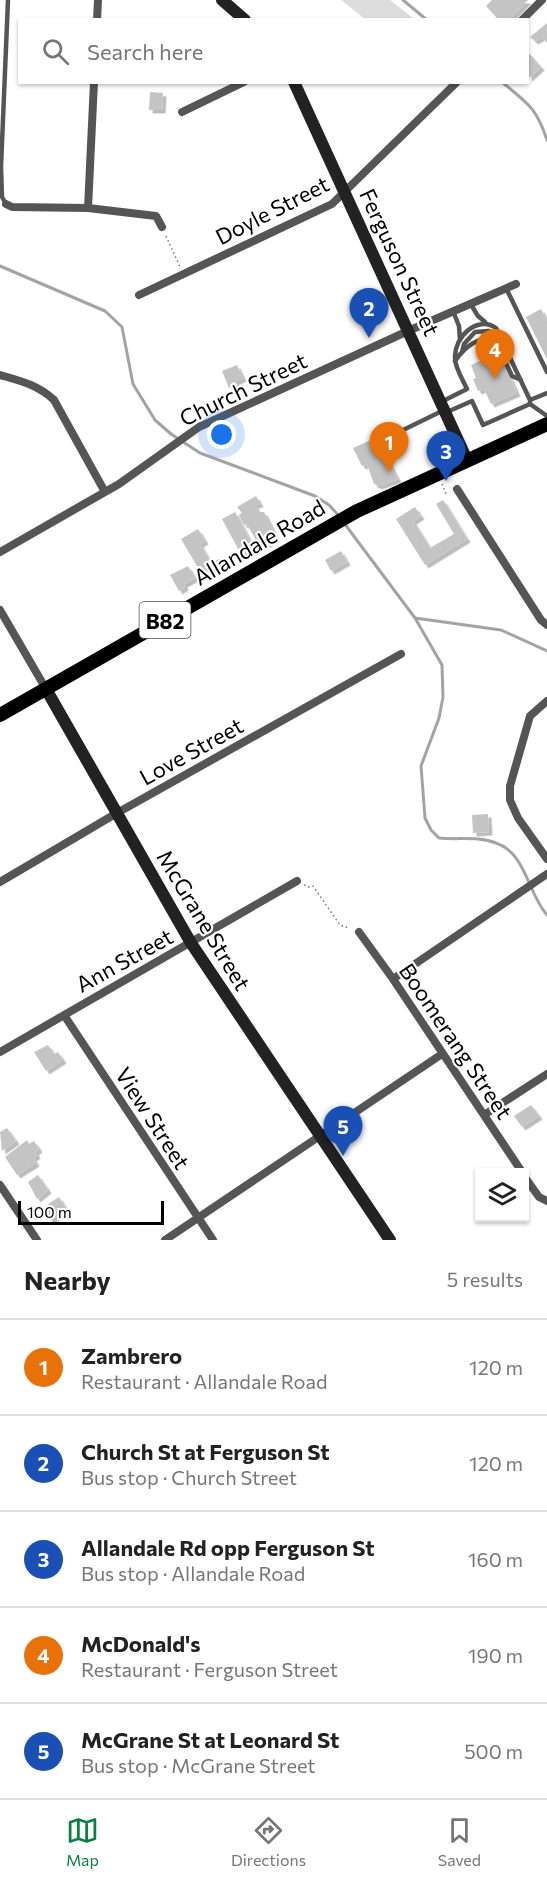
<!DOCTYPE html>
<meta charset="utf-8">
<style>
:root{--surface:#fff;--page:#f6f6f6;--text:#222;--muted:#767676;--line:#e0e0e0;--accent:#0b8043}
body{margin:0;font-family:Commissioner,sans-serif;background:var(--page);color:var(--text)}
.controls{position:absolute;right:18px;bottom:18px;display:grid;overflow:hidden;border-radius:0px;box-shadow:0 2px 4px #0004}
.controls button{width:54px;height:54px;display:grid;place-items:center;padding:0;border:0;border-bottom:2px solid var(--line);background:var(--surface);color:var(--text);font:30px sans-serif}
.scale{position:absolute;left:18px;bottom:15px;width:146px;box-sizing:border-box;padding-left:6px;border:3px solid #000;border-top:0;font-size:16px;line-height:21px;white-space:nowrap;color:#000;-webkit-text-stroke:4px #fff;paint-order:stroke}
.you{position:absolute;left:222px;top:435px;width:21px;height:21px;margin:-15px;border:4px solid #fff;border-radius:50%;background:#1a73e8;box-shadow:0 0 0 9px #1a73e833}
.badge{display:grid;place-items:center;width:39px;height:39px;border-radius:50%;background:var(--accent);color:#fff;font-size:20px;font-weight:700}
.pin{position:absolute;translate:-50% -50px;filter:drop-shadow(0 2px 3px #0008)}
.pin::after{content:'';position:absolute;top:32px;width:21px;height:18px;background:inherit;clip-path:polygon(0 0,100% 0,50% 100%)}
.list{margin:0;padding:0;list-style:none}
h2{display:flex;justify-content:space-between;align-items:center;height:78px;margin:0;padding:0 24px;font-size:26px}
h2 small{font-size:20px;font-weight:400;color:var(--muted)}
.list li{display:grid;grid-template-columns:39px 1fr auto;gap:18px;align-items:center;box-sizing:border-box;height:96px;padding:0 24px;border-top:2px solid var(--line)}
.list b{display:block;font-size:22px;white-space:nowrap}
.list p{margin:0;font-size:20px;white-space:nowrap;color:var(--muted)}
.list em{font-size:20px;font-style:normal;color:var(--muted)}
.icon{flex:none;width:33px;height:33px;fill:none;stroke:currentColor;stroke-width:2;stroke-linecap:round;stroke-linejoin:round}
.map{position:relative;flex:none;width:547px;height:1240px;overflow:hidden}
.search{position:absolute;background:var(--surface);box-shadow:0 2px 4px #0004;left:18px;right:18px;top:18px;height:66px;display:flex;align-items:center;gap:15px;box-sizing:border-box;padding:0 21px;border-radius:0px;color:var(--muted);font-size:22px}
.sheet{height:558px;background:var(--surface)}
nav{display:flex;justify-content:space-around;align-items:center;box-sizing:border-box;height:84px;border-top:2px solid var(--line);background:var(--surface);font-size:16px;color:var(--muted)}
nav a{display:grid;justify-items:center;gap:3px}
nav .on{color:var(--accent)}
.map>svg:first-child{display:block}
</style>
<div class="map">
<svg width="547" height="1240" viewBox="0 0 547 1240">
<defs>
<filter id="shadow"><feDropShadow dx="3.5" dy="3.5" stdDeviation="0" flood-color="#0004"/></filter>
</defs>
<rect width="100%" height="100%" fill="#fff"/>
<path fill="#dcdcdc" d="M341,0H390L414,19H365Z"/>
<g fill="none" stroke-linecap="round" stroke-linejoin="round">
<path stroke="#a3a3a3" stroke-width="3" d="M403,0L427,20
M502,82C528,104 536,107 547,140
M0,266L105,311L122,327L133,384L155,420L171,434L200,453L315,496L329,505L340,517
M344,523L415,618L501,630L547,651
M415,618L442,665L443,697L439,718L421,766L425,818L431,830L439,838C457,840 478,836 496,843C526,853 528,894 547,915"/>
</g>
<path fill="#c4c4c4" filter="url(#shadow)" d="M492,0H528L509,20H499L486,6Z
M547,23V43L542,37L535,41L530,37Z
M528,52L541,67L529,78L528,76Z
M150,92L163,93L162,110H149Z
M541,309L547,321V359L526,317Z
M499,352L517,393L491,404L484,389L478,391L473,379L476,378L471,365Z
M237,365L243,378L235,382L237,384L229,388L222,371Z
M384,434L389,435L393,442L392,450L384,453L398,479L379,486L374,484L367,464L362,466L353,448Z
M256,496L260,504L255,505L258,512H264L277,538L260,548L247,524L244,525L239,515L242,513L237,507Z
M443,500L467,539L425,565L396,519L415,507L421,516L413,521L430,548L454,534L436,504Z
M235,512L255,550L242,556L222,519Z
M198,529L205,541L200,544L211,563L219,559L224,566L204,578L181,539Z
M341,551L347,562L331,571L325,560Z
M188,566L195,578L184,584L185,587L179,591L170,575Z
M488,814L489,832L473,833L472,815Z
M48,1045L54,1054L58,1052L63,1060L46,1071L34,1052Z
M531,1105L539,1116L522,1127L514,1116Z
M7,1128L16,1141L2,1151L0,1132Z
M27,1140L29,1144L34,1141L39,1149L35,1152L37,1155L33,1158L36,1163L17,1175L5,1157Z
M38,1175L48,1190L37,1199L28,1182Z
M59,1197L67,1210L51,1220L43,1212L50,1207L48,1204Z"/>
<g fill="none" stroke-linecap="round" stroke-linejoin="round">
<path stroke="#777" stroke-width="1.5" stroke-dasharray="1.5 3" stroke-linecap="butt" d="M166,236L180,267
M442,484L446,494L448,493
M304,885L309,887L313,886L340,925L349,928"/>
<path stroke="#555" stroke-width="4.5" d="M6,204L2,197L1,167L8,0
M506,288L547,372
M470,303L478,316L485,322
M453,311L459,326L460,340
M462,352L464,344L475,332L489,331L495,339
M455,361C463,349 481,332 496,342L512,376L521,380
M530,400L547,393
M441,402L467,389C463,380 455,368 455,358C454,337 477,315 496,328L530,400V404L483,425L472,401L447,412
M530,404L547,416
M399,432L442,411"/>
<path stroke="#555" stroke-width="8" d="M97,20L98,0
M522,20L542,0
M182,112L244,82
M6,204L12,207L88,208L156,216L162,227
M88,208L94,82
M139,295L332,204L457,82
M0,375C21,381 38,385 54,400L105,492
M457,489L541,620L547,625
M0,552L119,484L199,427L408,331L516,284
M0,610L46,689
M547,701L530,716L510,786V800L518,818L547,859
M0,882L117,813L401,654
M359,932L393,979L522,1172
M393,979L547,874
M64,1015L213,1240
M0,1052L297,881
M484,1115L547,1074
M524,1176L539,1197L547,1201
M0,1185L37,1240
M165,1240L442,1054"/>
<path stroke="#222" stroke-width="12" d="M222,0L245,20
M294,82L467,460
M46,689L191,943L390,1240"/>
<path stroke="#000" stroke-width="14" d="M0,715L357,511L547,424"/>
</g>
<g text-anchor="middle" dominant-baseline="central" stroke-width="4.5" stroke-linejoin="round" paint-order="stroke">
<rect fill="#fff" stroke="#4c4c4c" stroke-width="1.5" x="139.5" y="602" width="51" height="36" rx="4.5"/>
<g font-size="21" font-weight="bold" fill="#000">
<text x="165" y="620">B82</text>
</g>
<g font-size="22" fill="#000" stroke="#fff">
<text transform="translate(272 210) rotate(-27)">Doyle Street</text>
<text transform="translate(400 262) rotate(65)">Ferguson Street</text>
<text transform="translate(243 389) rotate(-26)">Church Street</text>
<text transform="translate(259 542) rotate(-30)">Allandale Road</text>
<text transform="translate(191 751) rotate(-29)">Love Street</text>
<text transform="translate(204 920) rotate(59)">McGrane Street</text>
<text transform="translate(124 960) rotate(-29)">Ann Street</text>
<text transform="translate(456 1041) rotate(56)">Boomerang Street</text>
<text transform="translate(153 1118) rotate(57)">View Street</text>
</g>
</g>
</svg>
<div class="controls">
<button><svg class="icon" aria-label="layers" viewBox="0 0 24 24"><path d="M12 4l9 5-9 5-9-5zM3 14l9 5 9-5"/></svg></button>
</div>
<div class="scale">100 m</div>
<div class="you"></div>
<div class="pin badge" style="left:389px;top:472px;background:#e8710a">1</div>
<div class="pin badge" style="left:369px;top:338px;background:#1a4fb4">2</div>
<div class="pin badge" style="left:446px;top:481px;background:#1a4fb4">3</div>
<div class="pin badge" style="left:495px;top:379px;background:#e8710a">4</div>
<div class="pin badge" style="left:343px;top:1156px;background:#1a4fb4">5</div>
<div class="search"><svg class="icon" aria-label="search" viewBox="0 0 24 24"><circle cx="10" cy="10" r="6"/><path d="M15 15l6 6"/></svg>Search here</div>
</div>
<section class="sheet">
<h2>Nearby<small>5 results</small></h2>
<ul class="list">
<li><span class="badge" style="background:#e8710a">1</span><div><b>Zambrero</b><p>Restaurant · Allandale Road</p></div><em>120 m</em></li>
<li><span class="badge" style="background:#1a4fb4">2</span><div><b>Church St at Ferguson St</b><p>Bus stop · Church Street</p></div><em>120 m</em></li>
<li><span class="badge" style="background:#1a4fb4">3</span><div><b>Allandale Rd opp Ferguson St</b><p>Bus stop · Allandale Road</p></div><em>160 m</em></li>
<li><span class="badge" style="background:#e8710a">4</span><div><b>McDonald's</b><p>Restaurant · Ferguson Street</p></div><em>190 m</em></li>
<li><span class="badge" style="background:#1a4fb4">5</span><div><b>McGrane St at Leonard St</b><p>Bus stop · McGrane Street</p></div><em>500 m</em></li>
</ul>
</section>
<nav>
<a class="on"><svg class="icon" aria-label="map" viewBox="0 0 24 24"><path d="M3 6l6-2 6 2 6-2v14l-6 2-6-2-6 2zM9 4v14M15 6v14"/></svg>Map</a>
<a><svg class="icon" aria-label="directions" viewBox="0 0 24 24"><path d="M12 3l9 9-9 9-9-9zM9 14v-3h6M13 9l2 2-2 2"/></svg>Directions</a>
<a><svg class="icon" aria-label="saved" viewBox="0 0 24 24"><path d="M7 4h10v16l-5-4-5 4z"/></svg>Saved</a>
</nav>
